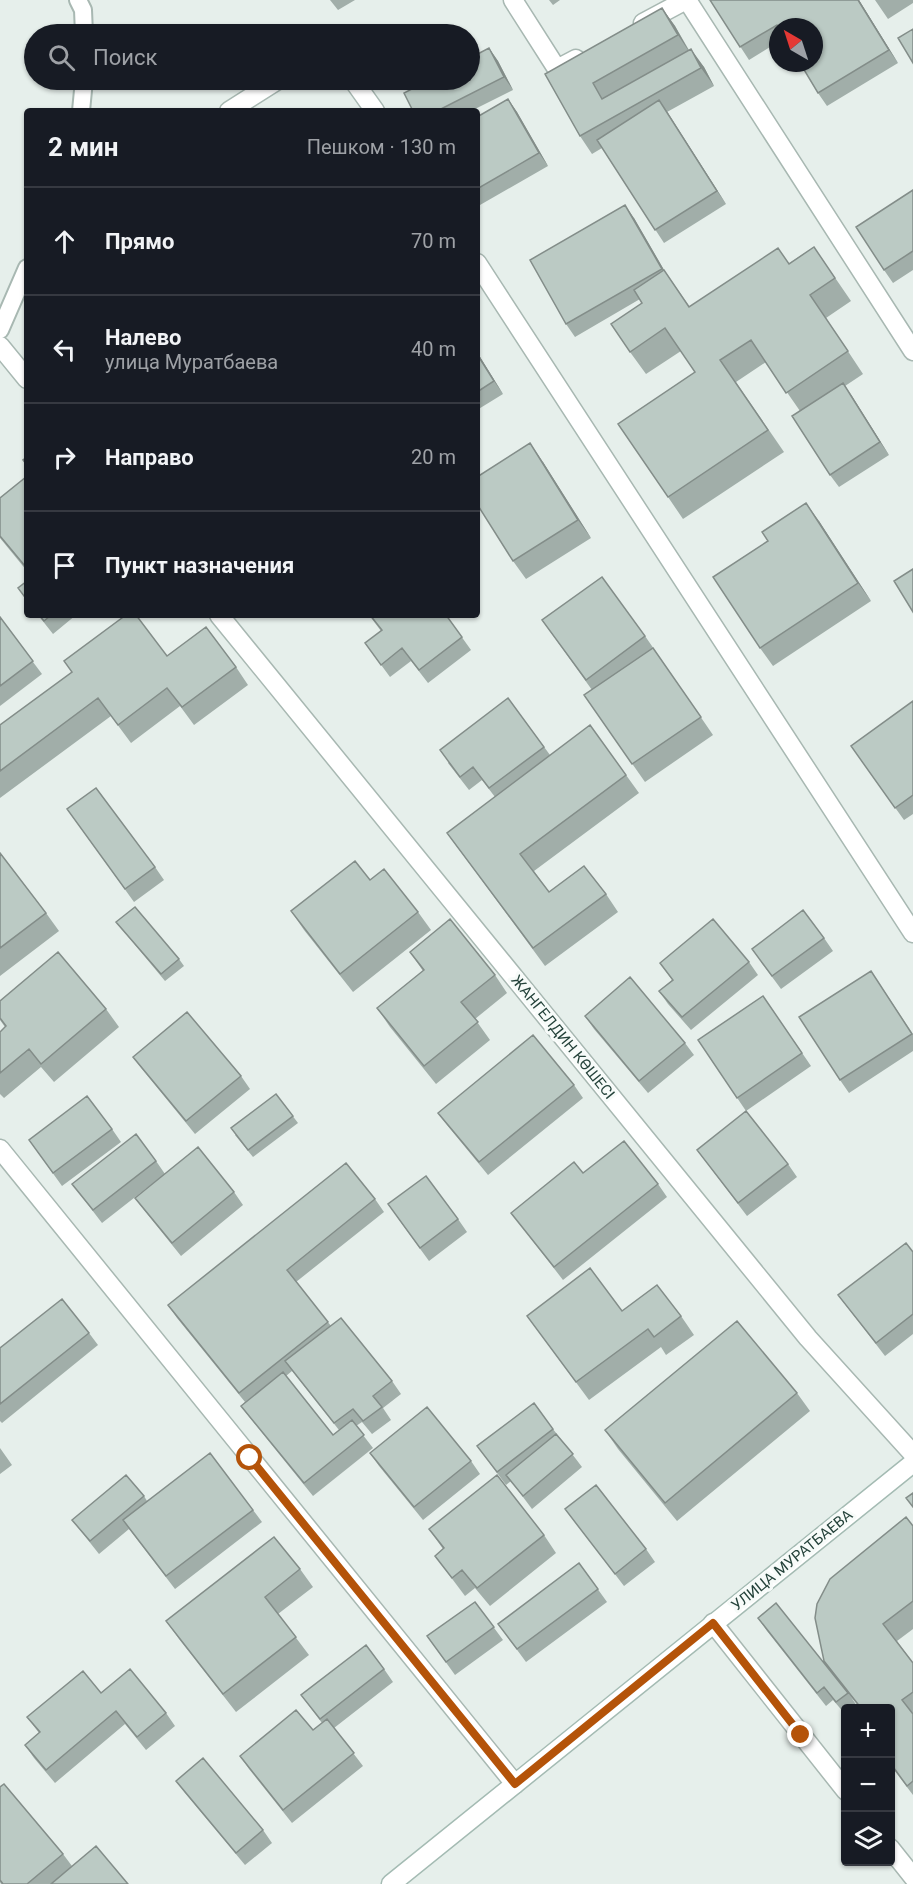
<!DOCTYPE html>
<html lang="ru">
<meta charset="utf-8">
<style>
:root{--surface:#171b24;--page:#20242c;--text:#f1f3f6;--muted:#9ea1a6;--line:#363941}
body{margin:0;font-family:Roboto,sans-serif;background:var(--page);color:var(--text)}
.controls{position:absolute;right:18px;bottom:18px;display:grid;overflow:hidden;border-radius:6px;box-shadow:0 2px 4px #0004}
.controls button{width:54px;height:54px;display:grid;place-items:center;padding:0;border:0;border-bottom:2px solid var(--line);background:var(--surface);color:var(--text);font:30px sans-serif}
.compass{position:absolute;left:769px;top:18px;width:54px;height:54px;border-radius:50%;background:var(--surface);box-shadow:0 2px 4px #0004;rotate:321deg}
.stop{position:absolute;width:18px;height:18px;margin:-14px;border:4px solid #b45309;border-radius:50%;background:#fff}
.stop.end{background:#b45309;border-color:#fff;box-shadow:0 2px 6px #0008}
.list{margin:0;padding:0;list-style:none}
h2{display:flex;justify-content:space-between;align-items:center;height:78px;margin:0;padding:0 24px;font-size:26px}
h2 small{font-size:20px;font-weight:400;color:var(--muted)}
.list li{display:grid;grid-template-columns:39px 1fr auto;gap:18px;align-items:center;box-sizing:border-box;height:108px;padding:0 24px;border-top:2px solid var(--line)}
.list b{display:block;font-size:22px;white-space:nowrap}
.list p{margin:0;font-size:20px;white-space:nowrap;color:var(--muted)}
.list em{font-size:20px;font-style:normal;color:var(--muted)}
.icon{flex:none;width:33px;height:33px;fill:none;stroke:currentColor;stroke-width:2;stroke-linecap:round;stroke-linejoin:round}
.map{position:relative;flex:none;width:913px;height:1884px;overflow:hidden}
.search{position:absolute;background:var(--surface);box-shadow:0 2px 4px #0004;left:24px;top:24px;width:456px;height:66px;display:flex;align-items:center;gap:15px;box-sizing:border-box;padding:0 21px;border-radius:33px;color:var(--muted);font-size:22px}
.panel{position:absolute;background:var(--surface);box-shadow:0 2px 4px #0004;left:24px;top:108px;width:456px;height:510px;border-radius:6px}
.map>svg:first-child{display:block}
</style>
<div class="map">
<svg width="913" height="1884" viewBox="0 0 913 1884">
<rect width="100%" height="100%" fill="#e6efeb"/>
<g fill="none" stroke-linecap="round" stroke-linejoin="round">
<defs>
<path id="lane" d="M78,0L83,10L84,34
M81,111L84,80
M0,330L27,268"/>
<path id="street" d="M513,0L557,69L576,59
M687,0L913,351
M643,23L686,0
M353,80L375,111
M229,111L278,80
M477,263L913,933
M0,346L27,379
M219,615L808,1338L913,1454
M0,1149L515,1784
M713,1623L846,1791
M890,1848L913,1877"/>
<path id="secondary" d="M391,1884L913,1463"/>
</defs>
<use href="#lane" stroke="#a8b8b2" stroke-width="20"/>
<use href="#street" stroke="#a8b8b2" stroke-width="21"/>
<use href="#secondary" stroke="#a4bbb3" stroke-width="21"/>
<use href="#lane" stroke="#fff" stroke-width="16"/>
<use href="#street" stroke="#fff" stroke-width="18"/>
<use href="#secondary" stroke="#fff" stroke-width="18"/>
</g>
<path fill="#a1aea9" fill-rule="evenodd" d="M330,0H355L338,10Z
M549,0H560L553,5Z
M710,0H859L898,63L827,106L818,93L778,27V42L749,60Z
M875,0H913V3L888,19Z
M662,8L675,26L689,50L704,67L714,86L667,112L726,204L664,243L602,148L592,154L580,136L545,74Z
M489,48L498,61L513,90L471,111H413Z
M508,99L517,112L548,166L480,205L477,201V117Z
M913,190V270L893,283L884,270Z
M634,218L664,270L690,307L789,263L814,247L851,301L826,318L863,374L845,386L889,455L839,487L830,475L800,411L766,362L736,382L784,452L683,519L668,497L695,372L681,351L646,374L630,352L642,303L640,299L575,337L566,324Z
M477,352L503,394L477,410Z
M543,462L591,538L526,579L513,561Z
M27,478V571L0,538V498Z
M819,521L871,601L773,666L760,648Z
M38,615H76L53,634Z
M369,615H446L471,650L428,683L411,661L390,677L365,643L381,631Z
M0,618L42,674L0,706Z
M542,620L645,636L654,649L713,735L645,782L584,695L592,690Z
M167,656L236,667L248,685L194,725L180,706L131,743L111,716L0,798V725Z
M508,698L550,755L626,775L639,793L534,871L549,892L606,894L618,912L545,966L447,833L495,797L482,780L469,790L448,763Z
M913,701V814L904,820L851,746Z
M67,809L155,867L164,880L134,902Z
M0,853L46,913L59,931L0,976Z
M370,880L418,912L431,930L353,992L304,930L291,911Z
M116,922L179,959L184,966L165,981Z
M824,938L833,951L781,989L761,962Z
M410,952L495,975L507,993L475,1019L490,1040L436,1084L390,1027L377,1008L423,971Z
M749,962L758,975L691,1030L668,1004L659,991L672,980L660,963Z
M871,971L913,1034V1051L849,1093L840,1080Z
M763,996L811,1066L746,1111L698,1040Z
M0,1001L106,1009L119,1027L54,1082L41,1067L4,1098L0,1094V1032L5,1027L0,1020Z
M585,1016L685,1043L694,1055L648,1093L594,1029Z
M133,1057L241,1076L250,1089L195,1134L142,1069Z
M574,1085L583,1098L488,1175L447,1125L438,1113Z
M276,1094L298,1123L253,1157L235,1135Z
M112,1129L121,1142L62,1186L29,1140Z
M697,1150L788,1164L797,1177L747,1216Z
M156,1161L165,1174L234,1192L243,1205L181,1256L144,1210L135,1198L162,1176L102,1223L72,1184Z
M583,1173L658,1184L667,1197L563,1280L511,1213Z
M375,1199L384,1212L296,1282L331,1326L392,1381L401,1394L383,1408L391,1420L372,1434L362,1422L356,1426L373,1448L313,1496L250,1418L241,1406L245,1402L177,1318L168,1305ZM292,1371L339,1430L333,1435L286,1376Z
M397,1217L458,1219L467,1232L429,1261Z
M913,1252V1334L885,1356L838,1295Z
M622,1311L681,1316L694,1335L666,1355L661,1347L589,1400L527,1316Z
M89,1333L98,1345L2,1423L0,1421V1348Z
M797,1393L810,1411L677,1521L618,1449L605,1430Z
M553,1429L582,1467L532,1509L511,1481L506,1485L477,1446Z
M0,1448L12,1465L0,1474Z
M370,1453L471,1461L480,1474L423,1520L379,1466Z
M144,1496L147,1501L253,1510L262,1522L175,1589L129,1529L99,1554L72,1520Z
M565,1509L646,1549L655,1562L624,1586Z
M913,1526V1629L897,1641L913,1663V1795L891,1766V1708H860L851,1697L857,1706L853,1708H846L845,1714L833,1700L826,1706L767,1631L758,1618L843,1687L824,1661Z
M429,1529L544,1535L556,1553L490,1606L475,1588L465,1596L435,1556L443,1549Z
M579,1563L607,1602L526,1662L498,1624Z
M300,1569L313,1587L278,1614L309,1655L236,1712L179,1639L166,1621Z
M475,1602L503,1640L455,1675L427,1636Z
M384,1669L393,1682L334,1728L363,1766L292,1823L249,1769L240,1756L313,1730L322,1723L301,1695Z
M101,1693L166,1713L175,1726L146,1750L125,1724L55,1783L34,1758L25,1745L39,1733L27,1717Z
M176,1781L263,1830L272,1843L245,1865L185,1793Z
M0,1787L63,1854L72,1866L128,1884H1L0,1882Z"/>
<path fill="#838d89" d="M858,0H859L898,63L889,50Z
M662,8L675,26L690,53L678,35Z
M489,48L498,61L513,90L504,77Z
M691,49L704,67L714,86L701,68Z
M508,99L517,112L548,166L539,153Z
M659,100L668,113L726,204L717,191Z
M625,205L634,218L671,282L662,269Z
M477,352L503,394L494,381L477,354Z
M843,383L852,396L889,455L880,442Z
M530,443L543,462L591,538L578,520Z
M806,503L819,521L871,601L858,583Z"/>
<path fill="#bbcac4" stroke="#838d89" stroke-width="1.5" d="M710,0H858L889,50L818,93L800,63H814V27H778L777,25L740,47Z
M662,8L678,35L593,83L602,99L691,49L701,68L580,136L545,74Z
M913,29V63L898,38Z
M489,48L504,77L437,111H413L404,93L429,80H470V58Z
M508,99L539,153L477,189V117Z
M659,100L717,191L655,230L597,140Z
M913,190V251L884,270L856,227Z
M625,205L662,269L566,324L530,260Z
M814,247L835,278L810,295L848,351L786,393L751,340L720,360L768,430L668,497L618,424L695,372L665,328L630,352L611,324L642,303L634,290L664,270L689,307L778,248L789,264Z
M477,354L494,381L477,392Z
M843,383L880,442L830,475L792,416Z
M530,443L578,520L513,561L477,504V477Z
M27,457V465L23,460Z
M26,477L27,478V564L25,566L0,536V498Z
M806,503L858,583L760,648L713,577L768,541L762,532Z
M913,569V612L894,581Z
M602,577L645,636L586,680L542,620Z
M27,581V600L18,588Z
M39,615H51L44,621Z
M126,615H136L167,656L206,627L236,667L182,707L167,688L118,725L98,698L0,771V725L72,672L64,661Z
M370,615H446L462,637L419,670L402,648L381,665L365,643L382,630Z
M0,617L33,661L0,686Z
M653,648L701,717L632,764L584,695Z
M508,698L544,747L489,788L473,767L460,777L440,750Z
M913,701V795L895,808L851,746Z
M590,725L626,775L520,854L549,892L584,866L606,894L533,948L447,833Z
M96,788L155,867L125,889L67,809Z
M0,853L46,913L0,948Z
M355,861L370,880L384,869L418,912L340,974L291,911Z
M135,907L179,959L161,974L116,922Z
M803,910L824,938L772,976L752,949Z
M450,919L495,975L461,1002L478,1022L424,1066L377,1008L424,970L410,952Z
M713,919L749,962L682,1017L659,991L673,980L660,963Z
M58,952L106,1009L41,1064L29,1049L0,1073V1032L6,1026L0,1018V1001Z
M871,971L912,1034L840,1080L799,1017Z
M630,977L685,1043L639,1081L585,1016Z
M763,996L802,1053L737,1098L698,1040Z
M187,1012L241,1076L186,1121L133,1057Z
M533,1035L574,1085L479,1162L438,1113Z
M276,1094L293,1116L248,1150L231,1128Z
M87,1096L112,1129L53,1173L29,1140Z
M746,1111L788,1164L738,1203L697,1150Z
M136,1134L156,1161L93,1210L72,1184Z
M624,1141L658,1184L554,1267L511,1213L574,1162L583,1173Z
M198,1147L234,1192L172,1243L135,1198Z
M346,1163L375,1199L287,1270L328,1322L239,1393L168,1305Z
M426,1176L458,1219L420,1248L388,1204Z
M906,1243L913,1252V1314L876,1343L838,1295Z
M590,1268L622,1311L657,1285L681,1316L654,1337L648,1329L576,1382L527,1316Z
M62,1299L89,1333L0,1404V1348Z
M341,1318L392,1381L373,1396L382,1407L363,1421L353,1409L334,1423L285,1361Z
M737,1321L797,1393L665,1503L605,1430Z
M283,1372L333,1435L352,1420L364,1435L304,1483L241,1406Z
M534,1403L553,1429L497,1472L477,1446Z
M427,1407L471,1461L414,1507L370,1453Z
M556,1434L573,1454L523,1496L506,1475Z
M210,1453L253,1510L166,1576L123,1520Z
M126,1475L144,1496L90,1541L72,1520Z
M497,1475L544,1535L477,1588L462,1570L452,1578L435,1556L444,1548L429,1529Z
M596,1485L646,1549L615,1574L565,1509Z
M913,1493V1507L906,1498Z
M906,1517L913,1526V1601L883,1624L913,1663V1692L902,1700L913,1714V1781L907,1786L891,1764V1708H861L824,1661L815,1618L817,1604L830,1579Z
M274,1537L300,1569L265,1597L296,1637L223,1694L166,1621Z
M579,1563L598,1589L517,1649L498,1624Z
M475,1602L494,1627L446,1662L427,1636Z
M776,1603L848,1693L836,1702L824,1687L817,1693L758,1618Z
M366,1645L384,1669L320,1719L301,1695Z
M130,1669L166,1713L137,1737L116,1711L46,1770L25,1745L40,1732L27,1717L83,1671L101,1693Z
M296,1710L313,1730L327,1719L354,1753L283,1810L240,1756Z
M203,1758L263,1830L236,1853L176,1781Z
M4,1784L63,1854L27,1884H3L0,1880V1787Z
M96,1846L128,1884H51Z"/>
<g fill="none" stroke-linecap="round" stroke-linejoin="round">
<path stroke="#b45309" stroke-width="8" d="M250,1458L515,1784L713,1623L801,1735"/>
</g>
<g text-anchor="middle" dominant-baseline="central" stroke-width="6" stroke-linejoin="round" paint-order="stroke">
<g font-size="15" fill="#24423a" stroke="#f7fbf9">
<text transform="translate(563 1037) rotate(51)">ЖАНГЕЛДИН КӨШЕСІ</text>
<text transform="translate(792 1560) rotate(-39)">УЛИЦА МУРАТБАЕВА</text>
</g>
</g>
</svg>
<div class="controls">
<button>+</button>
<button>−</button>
<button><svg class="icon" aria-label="layers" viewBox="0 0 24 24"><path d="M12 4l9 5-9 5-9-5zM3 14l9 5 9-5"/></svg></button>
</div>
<svg class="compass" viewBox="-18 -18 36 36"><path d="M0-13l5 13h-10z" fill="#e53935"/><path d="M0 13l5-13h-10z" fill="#9ea1a6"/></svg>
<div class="stop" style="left:250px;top:1458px"></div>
<div class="stop end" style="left:801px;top:1735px"></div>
<div class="search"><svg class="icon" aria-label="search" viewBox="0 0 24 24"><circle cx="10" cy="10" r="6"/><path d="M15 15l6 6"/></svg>Поиск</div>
<section class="panel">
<h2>2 мин<small>Пешком · 130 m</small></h2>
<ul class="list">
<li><svg class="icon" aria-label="ahead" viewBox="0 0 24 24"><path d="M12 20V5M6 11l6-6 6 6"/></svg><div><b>Прямо</b></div><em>70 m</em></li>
<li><svg class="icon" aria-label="left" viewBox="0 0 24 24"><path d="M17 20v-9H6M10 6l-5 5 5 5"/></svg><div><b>Налево</b><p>улица Муратбаева</p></div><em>40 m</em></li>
<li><svg class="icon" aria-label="right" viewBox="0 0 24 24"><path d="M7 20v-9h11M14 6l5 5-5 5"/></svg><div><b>Направо</b></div><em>20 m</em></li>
<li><svg class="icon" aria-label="arrive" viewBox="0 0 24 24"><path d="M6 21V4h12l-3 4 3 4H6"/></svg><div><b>Пункт назначения</b></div></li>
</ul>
</section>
</div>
